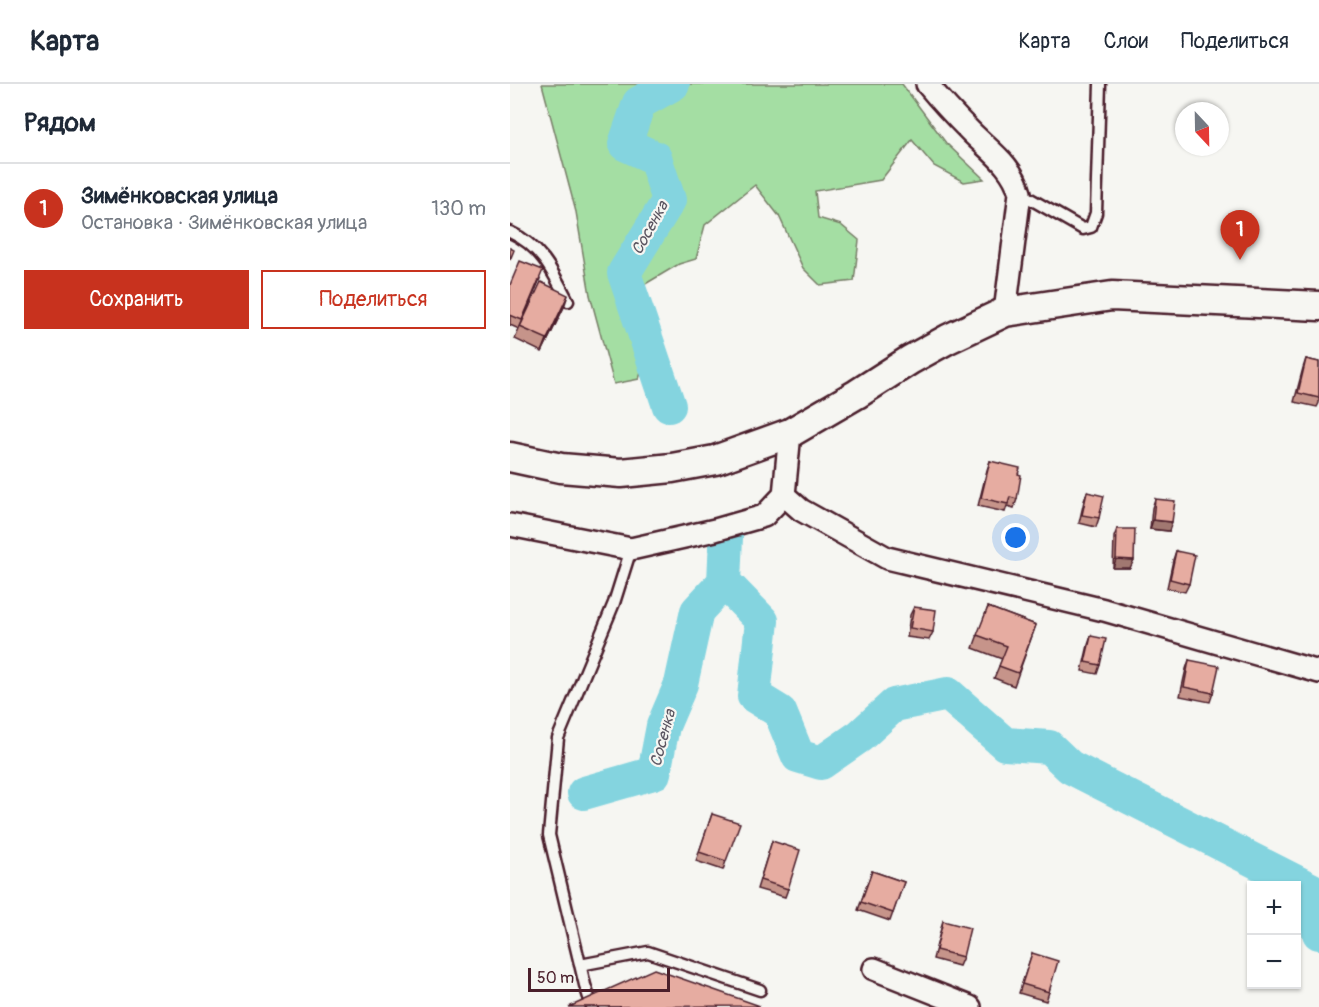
<!DOCTYPE html>
<html lang="ru">
<meta charset="utf-8">
<style>
:root{--surface:#fff;--page:#f2f2f3;--text:#1f2937;--muted:#747a83;--line:#e0e1e3;--accent:#c8321e}
body{margin:0;font-family:Pangolin,sans-serif;background:var(--page);color:var(--text)}
.controls{position:absolute;right:18px;bottom:18px;display:grid;overflow:hidden;border-radius:0px;box-shadow:0 2px 4px #0004}
.controls button{width:54px;height:54px;display:grid;place-items:center;padding:0;border:0;border-bottom:2px solid var(--line);background:var(--surface);color:var(--text);font:30px sans-serif}
.compass{position:absolute;left:665px;top:18px;width:54px;height:54px;border-radius:50%;background:var(--surface);box-shadow:0 2px 4px #0004;rotate:158deg}
.scale{position:absolute;left:18px;bottom:15px;width:142px;box-sizing:border-box;padding-left:6px;border:3px solid #4a1f2b;border-top:0;font-size:16px;line-height:21px;white-space:nowrap;color:#4a1f2b;-webkit-text-stroke:4px #f6f6f2;paint-order:stroke}
.you{position:absolute;left:506px;top:454px;width:21px;height:21px;margin:-15px;border:4px solid #fff;border-radius:50%;background:#1a73e8;box-shadow:0 0 0 9px #1a73e833}
.badge{display:grid;place-items:center;width:39px;height:39px;border-radius:50%;background:var(--accent);color:#fff;font-size:20px;font-weight:700}
.pin{position:absolute;translate:-50% -50px;filter:drop-shadow(0 2px 3px #0008)}
.pin::after{content:'';position:absolute;top:32px;width:21px;height:18px;background:inherit;clip-path:polygon(0 0,100% 0,50% 100%)}
.list{margin:0;padding:0;list-style:none}
h2{display:flex;justify-content:space-between;align-items:center;height:78px;margin:0;padding:0 24px;font-size:26px}
h2 small{font-size:20px;font-weight:400;color:var(--muted)}
.list li{display:grid;grid-template-columns:39px 1fr auto;gap:18px;align-items:center;box-sizing:border-box;height:90px;padding:0 24px;border-top:2px solid var(--line)}
.list b{display:block;font-size:22px;white-space:nowrap}
.list p{margin:0;font-size:20px;white-space:nowrap;color:var(--muted)}
.list em{font-size:20px;font-style:normal;color:var(--muted)}
.actions{display:flex;gap:12px;padding:18px 24px}
.actions a{flex:1;padding:14px 0;border:2px solid var(--accent);border-radius:0px;text-align:center;font-size:21px;color:var(--accent)}
.actions .main{background:var(--accent);color:#fff}
.map{position:relative;flex:none;width:809px;height:923px;overflow:hidden}
header{display:flex;align-items:center;gap:36px;box-sizing:border-box;height:84px;padding:0 30px;background:var(--surface);border-bottom:2px solid var(--line)}
header strong{font-size:28px}
nav{display:flex;gap:33px;margin-inline-start:auto;font-size:21px}
main{display:flex}
aside{flex:1;background:var(--surface)}
.map>svg:first-child{display:block}
</style>
<header>
<strong>Карта</strong>
<nav><a>Карта</a><a>Слои</a><a>Поделиться</a></nav>
</header>
<main>
<aside>
<h2>Рядом<small></small></h2>
<ul class="list">
<li><span class="badge">1</span><div><b>Зимёнковская улица</b><p>Остановка · Зимёнковская улица</p></div><em>130 m</em></li>
</ul>
<div class="actions"><a class="main">Сохранить</a><a>Поделиться</a></div>
</aside>
<div class="map">
<svg width="809" height="923" viewBox="0 0 809 923">
<rect width="100%" height="100%" fill="#f6f6f2"/>
<filter id="ink" filterUnits="userSpaceOnUse"><feTurbulence type="fractalNoise" baseFrequency=".0167" numOctaves="2"/><feDisplacementMap in="SourceGraphic" scale="12" xChannelSelector="R" yChannelSelector="G"/><feConvolveMatrix kernelMatrix="1 2 1 2 8 2 1 2 1" color-interpolation-filters="sRGB"/></filter>
<g filter="url(#ink)">
<path fill="#a4dea3" stroke="#777e67" stroke-width="1.5" d="M32,0H392L436,59L474,95L454,98L424,82L402,56L371,96L305,107L308,134L331,141L349,156L344,197L310,201L293,184L269,132L245,101L195,141L186,175L169,180L132,202L140,259L129,295L104,300L80,211L66,128Z"/>
<g fill="none" stroke-linecap="round" stroke-linejoin="round">
<path stroke="#84d4df" stroke-width="34" d="M159,322L114,189L159,116L145,74L115,60L129,19L163,0
M214,498L252,537L244,612L270,628L288,672L311,679L350,652L384,621L438,610L495,660L539,663L560,683L802,806L809,849
M74,709L144,689L153,642L171,600L187,527L214,498L216,453"/>
<defs>
<path id="lane" d="M510,109L573,145L581,143L586,129L590,0
M0,148C31,162 43,188 58,217
M70,881L138,868L250,906
M82,923L75,901L39,751L48,654L104,519L121,465"/>
<path id="street" d="M417,0C431,17 446,33 461,48C480,67 503,82 510,109L495,228
M274,411L291,426L377,474L594,526L809,588
M0,441L121,465L205,446L254,432L274,411L280,349
M364,885L460,923"/>
<path id="secondary" d="M0,373L51,384L111,389L162,384L205,376L280,349L347,310L400,276L438,255L495,228L602,212L809,222"/>
</defs>
<use href="#lane" stroke="#4a1f2b" stroke-width="15"/>
<use href="#street" stroke="#4a1f2b" stroke-width="26"/>
<use href="#secondary" stroke="#4a1f2b" stroke-width="33"/>
<use href="#lane" stroke="#f6f6f2" stroke-width="10"/>
<use href="#street" stroke="#f6f6f2" stroke-width="21"/>
<use href="#secondary" stroke="#f6f6f2" stroke-width="28"/>
</g>
<path fill="#c6948a" stroke="#4a1f2b" stroke-width="1.5" d="M30,195L9,245L0,241V201Z
M54,223L32,268L5,255L10,243Z
M796,275L809,278V319L807,323L784,318L793,284Z
M480,377L508,390L507,415L504,424L497,422L495,428L468,422L477,386Z
M577,408L589,434L586,443L569,439L574,417Z
M645,415L659,447L640,445L642,424Z
M607,445L620,484H603L604,453Z
M666,467L679,500L675,508L657,504L663,476Z
M404,523L423,548L419,556L397,553L400,531Z
M478,523L526,541L504,602L484,594L492,575L463,564Z
M581,552L590,581L587,590L572,587L578,561Z
M679,576L703,609L700,618L670,612L676,585Z
M202,730L216,777L213,786L186,777Z
M262,757L278,805L275,813L247,805Z
M362,787L394,798L380,837L348,826Z
M433,837L453,873L449,882L423,875Z
M522,869L539,908L536,917L509,909Z"/>
<path fill="#a17871" stroke="#4a1f2b" stroke-width="1.5" d="M58,211L54,223L32,268L37,255Z
M643,436L662,438L659,447L640,445Z
M606,475L624,476L620,484H603Z"/>
<path fill="#e6aca1" stroke="#4a1f2b" stroke-width="1.5" d="M0,164L4,166L0,176Z
M10,177L33,186L12,236L0,231V201Z
M31,198L58,211L37,255L10,243Z
M796,275L809,278V314L788,309Z
M480,377L510,384L508,390L511,391L507,415L500,413L498,420L471,414Z
M577,408L594,412L589,434L572,431Z
M645,415L665,417L662,438L643,436Z
M607,445H625L624,476L606,475Z
M666,467L685,471L679,500L660,495Z
M404,523L426,526L423,548L400,544Z
M478,523L526,541L508,589L489,582L497,562L467,551Z
M581,552L596,555L590,581L575,578Z
M679,576L709,582L703,609L674,603Z
M202,730L230,739L216,777L189,768Z
M262,757L290,766L278,805L250,796Z
M362,787L394,798L383,829L351,818Z
M433,837L460,844L453,873L426,866Z
M522,869L548,877L539,908L512,900Z
M144,885L250,922L59,923Z"/>
</g>
<g text-anchor="middle" dominant-baseline="central" stroke-width="4.5" stroke-linejoin="round" paint-order="stroke">
<g font-size="16" font-style="italic" fill="#5b5561" stroke="#f6f6f2">
<text transform="translate(140 144) rotate(-61)">Сосенка</text>
<text transform="translate(153 654) rotate(-75)">Сосенка</text>
</g>
</g>
</svg>
<div class="controls">
<button>+</button>
<button>−</button>
</div>
<svg class="compass" viewBox="-18 -18 36 36"><path d="M0-13l5 13h-10z" fill="#e53935"/><path d="M0 13l5-13h-10z" fill="#747a83"/></svg>
<div class="scale">50 m</div>
<div class="you"></div>
<div class="pin badge" style="left:730px;top:176px">1</div>
</div>
</main>
